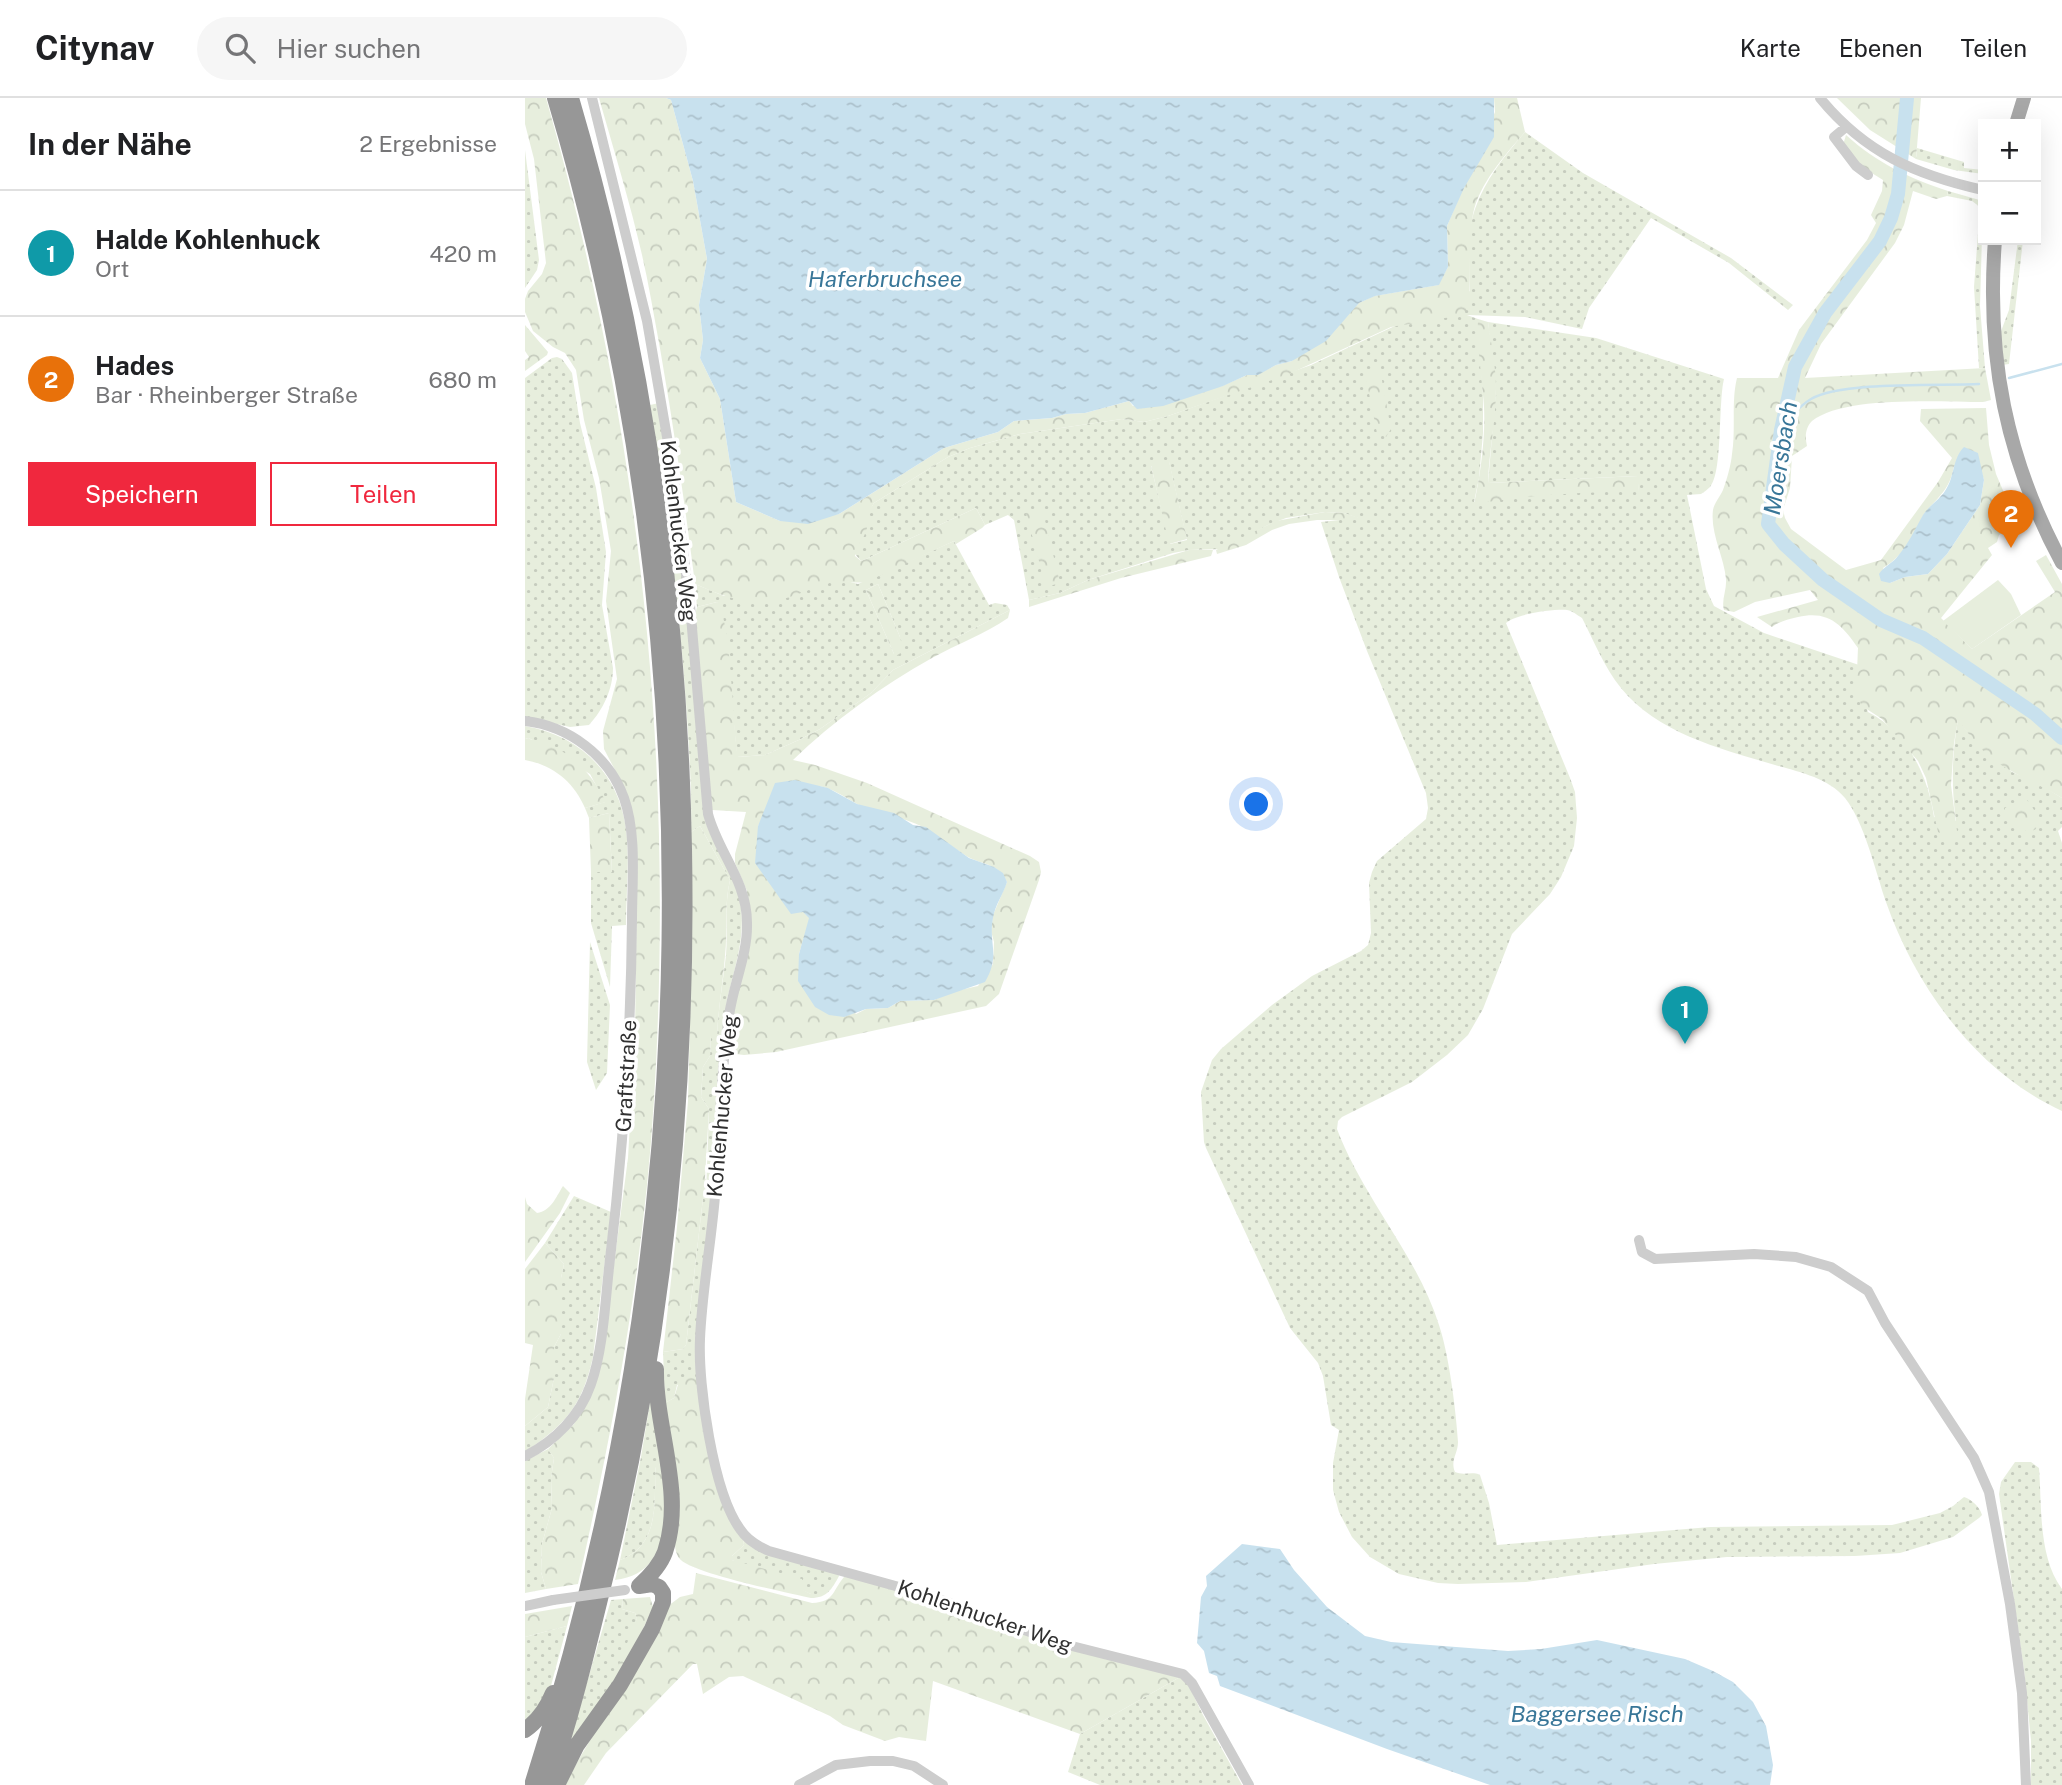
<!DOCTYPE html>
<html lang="de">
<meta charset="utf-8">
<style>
:root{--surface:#fff;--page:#f6f6f6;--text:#202124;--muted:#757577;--line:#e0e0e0;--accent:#f0283e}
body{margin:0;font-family:"Public Sans",sans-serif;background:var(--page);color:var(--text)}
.controls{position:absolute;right:21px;top:21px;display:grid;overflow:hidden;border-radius:0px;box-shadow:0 7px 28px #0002}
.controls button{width:63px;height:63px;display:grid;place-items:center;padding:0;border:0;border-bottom:2px solid var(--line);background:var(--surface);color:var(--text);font:35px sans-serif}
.you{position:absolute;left:732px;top:707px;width:24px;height:24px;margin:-18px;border:5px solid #fff;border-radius:50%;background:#1a73e8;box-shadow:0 0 0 10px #1a73e833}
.badge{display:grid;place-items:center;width:46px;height:46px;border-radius:50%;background:var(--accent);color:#fff;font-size:23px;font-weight:700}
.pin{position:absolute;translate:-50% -58px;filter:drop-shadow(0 2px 4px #0008)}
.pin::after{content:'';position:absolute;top:37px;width:24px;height:21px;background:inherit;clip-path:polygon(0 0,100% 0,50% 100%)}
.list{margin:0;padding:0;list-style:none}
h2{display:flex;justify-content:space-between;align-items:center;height:91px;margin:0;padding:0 28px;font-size:30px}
h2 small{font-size:23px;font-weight:400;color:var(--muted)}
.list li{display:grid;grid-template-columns:46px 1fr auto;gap:21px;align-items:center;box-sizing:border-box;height:126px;padding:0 28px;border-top:2px solid var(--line)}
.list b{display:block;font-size:26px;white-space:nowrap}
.list p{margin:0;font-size:23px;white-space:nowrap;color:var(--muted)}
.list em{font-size:23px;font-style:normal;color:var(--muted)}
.actions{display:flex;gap:14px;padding:21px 28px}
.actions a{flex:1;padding:16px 0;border:2px solid var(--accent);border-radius:0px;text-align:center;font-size:24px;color:var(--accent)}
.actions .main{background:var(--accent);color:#fff}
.icon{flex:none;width:38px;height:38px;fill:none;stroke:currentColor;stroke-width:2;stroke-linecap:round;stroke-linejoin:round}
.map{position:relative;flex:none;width:1537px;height:1687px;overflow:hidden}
header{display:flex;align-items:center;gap:42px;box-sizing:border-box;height:98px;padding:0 35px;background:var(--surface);border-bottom:2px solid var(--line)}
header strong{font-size:33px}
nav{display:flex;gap:38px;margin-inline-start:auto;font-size:24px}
.search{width:490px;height:63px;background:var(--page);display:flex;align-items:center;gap:18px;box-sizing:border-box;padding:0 24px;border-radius:38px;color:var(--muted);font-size:26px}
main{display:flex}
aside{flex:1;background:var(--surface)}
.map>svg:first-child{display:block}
</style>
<header>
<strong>Citynav</strong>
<div class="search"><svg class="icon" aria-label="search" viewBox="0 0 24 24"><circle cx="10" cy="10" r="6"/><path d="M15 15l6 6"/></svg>Hier suchen</div>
<nav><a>Karte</a><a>Ebenen</a><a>Teilen</a></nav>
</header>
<main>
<aside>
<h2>In der Nähe<small>2 Ergebnisse</small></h2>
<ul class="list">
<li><span class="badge" style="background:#0f9aa8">1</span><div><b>Halde Kohlenhuck</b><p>Ort</p></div><em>420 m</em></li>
<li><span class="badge" style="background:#e8710a">2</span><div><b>Hades</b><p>Bar · Rheinberger Straße</p></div><em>680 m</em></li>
</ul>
<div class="actions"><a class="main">Speichern</a><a>Teilen</a></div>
</aside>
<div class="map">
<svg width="1537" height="1687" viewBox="0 0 1537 1687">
<defs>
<pattern id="grass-dots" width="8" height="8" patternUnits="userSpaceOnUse" patternTransform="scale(1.75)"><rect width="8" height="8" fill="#e7eedd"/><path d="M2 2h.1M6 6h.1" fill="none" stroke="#c6ccbe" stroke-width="1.8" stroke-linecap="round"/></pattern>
<pattern id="forest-crowns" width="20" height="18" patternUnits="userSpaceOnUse" patternTransform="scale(1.75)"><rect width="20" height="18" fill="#e7eedd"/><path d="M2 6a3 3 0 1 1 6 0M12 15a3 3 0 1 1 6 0" fill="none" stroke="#c6ccbe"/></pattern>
<pattern id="water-ripples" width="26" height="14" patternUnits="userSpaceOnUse" patternTransform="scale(1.75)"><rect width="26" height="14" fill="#c8e1ee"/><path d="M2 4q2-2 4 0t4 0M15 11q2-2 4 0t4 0" fill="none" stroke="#acc1cc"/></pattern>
</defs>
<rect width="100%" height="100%" fill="#fff"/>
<path fill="url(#grass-dots)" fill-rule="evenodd" d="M1000,34L1058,75L1206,160L1268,207L1263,212L1204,165L1126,120L1064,210L1057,231L1000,219L942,217L953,221L958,297V335L954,380L949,404L1056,392L1114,393L1112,378L963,385L971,293L963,224L1071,240L1199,281C1193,305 1198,374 1185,389C1182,392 1179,394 1176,396L1162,397L1181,491L1189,508L1239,535L1334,567L1332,582L1343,614C1382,634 1403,677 1409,719L1431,723C1426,688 1427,656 1433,621L1445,637L1487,674L1511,684L1537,700V729L1533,733L1537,745V1013C1452,974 1391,890 1361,804C1351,775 1339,723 1320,700C1303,680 1274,674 1250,667C1196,651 1132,635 1096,590C1079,569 1069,543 1057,520C1052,517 1048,513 1042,512C1029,511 990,516 981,525L1045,680L1050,694L1052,720L1049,748L1036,779L1025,796L987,836L958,911L943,937L922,957L887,984L817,1019L813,1023L812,1031C838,1100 892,1157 914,1227C924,1257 931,1312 933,1344C933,1356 925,1362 930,1374C939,1378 947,1373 955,1377L964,1405L972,1447L1185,1429L1367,1427L1415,1415L1428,1408L1439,1399C1446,1401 1455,1409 1457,1417L1454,1420L1428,1439L1375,1455L1330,1458L1202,1459L1129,1466L1001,1484L933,1486L913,1485L874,1476L845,1459L827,1439L814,1414L808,1392V1365L814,1332L806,1327L798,1278L793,1265L765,1230L681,1050L679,1044L676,994L687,962L696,951L747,907L787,878L836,853L843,847L846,835L844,785L847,774L852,763L901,721L903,710L901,695L842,553L814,479L796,424L833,420L819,415L800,414L761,420L743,427L698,451L664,452L648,455L563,482L535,495L504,502L489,422L483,417L460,427L451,410L341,461L336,463L329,455L345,411L349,405L423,359L445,350L495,336L597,321L619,324L643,318L786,267L945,193C945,167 941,136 950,111C960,82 980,57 1000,34ZM644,364L662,442L645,446L626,368Z
M1392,50L1439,64V70L1458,72V76L1429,72L1391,61Z
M0,52L14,162L12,172L0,190Z
M1423,93L1458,103L1455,208L1460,270H1454L1449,189L1455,109L1447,103L1422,98Z
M1493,142H1498L1484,266L1477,267L1475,236L1484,212Z
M32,259L37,261L47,275L55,325L71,390L81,454L77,507L88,570C88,591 78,612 64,627L45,629L0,619V280L27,260Z
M134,305L159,483L179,718C183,738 197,754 205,772C227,818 214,855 202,901L172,1281L152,1287L149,1300L140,1305L138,1254L158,1251L161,1247L178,1100L181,1096L184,1011L176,999L178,969L185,958L186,936L192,938C193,911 198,884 201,857C203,832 199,807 205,782L175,728L166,734C167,691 164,648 161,605C154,505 141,406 125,307Z
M429,443L464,507L470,505L482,507L485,512L368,572L346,595L295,631L276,641L240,657L212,659L202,550L192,504L172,509L170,486L199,498L318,482L333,486ZM353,486L375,539L369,556L341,492Z
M0,628C54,637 94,675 101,731C105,762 101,796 101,827L87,828L85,889L66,825V774H87L84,715L64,720L60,710L80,704L65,676L6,641L0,640Z
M65,844L85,907L82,975L71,992L62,964Z
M49,1098L86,1114L68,1259C57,1308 41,1326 0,1354V1328L23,1309L29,1280V1249L36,1236V1180L39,1166L20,1145Z
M127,1292L139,1372L131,1369C129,1377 131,1384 130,1392C130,1421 126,1451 95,1462L116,1359Z
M23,1351L29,1360L26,1380L27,1410L17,1446L16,1474L21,1491L0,1495V1363Z
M1490,1364H1506L1514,1370C1517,1408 1513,1459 1537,1491V1687H1506V1643L1499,1572L1474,1396L1476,1384Z
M218,1441L313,1475L314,1478C307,1491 302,1500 286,1500V1496L207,1462V1458L219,1447Z
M98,1501L97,1511L110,1515L112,1520L96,1578L39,1663L86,1502Z
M42,1528L23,1599L0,1627V1539Z
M655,1579L661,1582L678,1617L717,1687H575L543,1674L555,1636Z"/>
<path fill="url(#forest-crowns)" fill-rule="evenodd" d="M0,0H21C115,330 150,659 129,1002C119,1165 89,1327 53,1486L21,1491L16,1474L17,1446L27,1410L26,1380L29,1360L23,1351L49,1326L76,1265L103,1060L110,936L112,783L102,695L79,651L78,633L92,581L81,503L86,453L74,380L59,322L51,272L40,255L28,249L8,233L0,214V201L3,193L17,176L21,165L9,61L0,26Z
M74,0H141L146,2L168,83L182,161L174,207L178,242L175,260L195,301L211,404L255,423L314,416L419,350L473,334L489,323L527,320L541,316L560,315L604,303L608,308L697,288L722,277L733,276L751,267L767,263L834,205L849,198L913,187L923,169L922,128L970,14L969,0H992L1000,34C980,57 954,86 948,116C943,147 946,178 944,208L938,217L866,229L764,276L643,318L619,324L597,321L495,336L445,350L423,359L349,405C342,415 345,427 339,438C335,445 330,450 330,458L336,463L341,461L451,410L460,427L457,430L431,446L429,443L341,484C330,486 320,482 308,484C287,489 266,501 245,504C219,507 193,496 170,486C158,391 144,296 126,201C114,133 93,67 74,0Z
M1312,0H1396L1391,61L1345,32Z
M1321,37C1352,65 1384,80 1423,93L1422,98L1411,101L1388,93L1379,127L1370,145L1296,246L1280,280L1460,270L1466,302L1458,304C1418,304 1319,297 1287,323C1280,330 1280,339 1282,348L1267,358L1265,390L1258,412L1260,420L1266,431L1321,472L1356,462L1413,384L1427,360L1395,323L1396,311L1461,310L1464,347L1471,376L1491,423L1474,437L1472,444L1463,450L1467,457L1416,520L1447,551L1530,494L1511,463L1521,457L1537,486V700C1514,686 1486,676 1465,659C1453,649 1443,635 1433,622L1429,645L1426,687L1432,733L1426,742L1413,734L1401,680L1393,663L1357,621L1337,608L1331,596L1333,550C1317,527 1304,512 1273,519C1264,521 1255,523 1247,529L1232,519L1293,502L1285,492L1230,504L1209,514L1199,512C1196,502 1202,492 1201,481C1199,458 1185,435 1188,412C1189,405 1195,399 1198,392C1202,381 1206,367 1207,356C1211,331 1206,304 1212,280H1253L1274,232L1342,142L1351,125L1346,117L1357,93L1358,82L1337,69L1318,47ZM1429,368L1456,372L1459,382L1455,407L1422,456L1403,476L1380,479L1365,485L1358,470C1373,461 1382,449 1391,433C1394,427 1396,419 1401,414C1415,397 1425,391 1429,368Z
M953,221L963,224C966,246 971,268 971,290C971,322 964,353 963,385L1113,378L1114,393C1058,394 1004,397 949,406C956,374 962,330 958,297C956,273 952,246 953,221Z
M0,227L23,254L22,257L0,273V262L4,259L0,253Z
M851,272L856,277L866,331L861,339L852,335L841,280L844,273Z
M644,363L662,441L644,446L626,367Z
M515,411L518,414L535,485L521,489L501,415Z
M800,414L819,415L841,422H792L764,426L747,432L721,447L692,456L691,452L751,423Z
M664,452H688L686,458L596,480L504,509V502L535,495L563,482Z
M353,486L375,539L378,551L373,558L369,556L341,492Z
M192,504C206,519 208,631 213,659L240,657L276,641L295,631L346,595L368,572L485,512L483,520C460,536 432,546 407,560C357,588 308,623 268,662L290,667L342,685L505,758L514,764L516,774L514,782L474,896L461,908L251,954L219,957L210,956L205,950L222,793L210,765V756L221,714L187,712L170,517L172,509ZM293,688C308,690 319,699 332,706C353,716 378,719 398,729C414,738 428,750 443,759C460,768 472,764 482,784L468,817L466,833L469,844L468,866L453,888L426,894L409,902L375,903L363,910L341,911L331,916L274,856L285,820L278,814L233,728L240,715Z
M0,640C40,647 63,669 81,704L60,710C49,684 28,667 0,662Z
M1494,702H1502L1512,716L1511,731C1500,738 1485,727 1478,717L1480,710Z
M84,715L87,774H66L64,720Z
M175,728L205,782C199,807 203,832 200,858C198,885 193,911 192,939L186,937L185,958L178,969L176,999L184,1011L180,1080L185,1090L184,1097L181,1096L178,1100L161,1247L158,1251L138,1254L152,1129L163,1003L167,840L166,734Z
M38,1088L45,1095L35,1115L0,1164V1099L2,1106L12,1115C26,1113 31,1099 38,1088Z
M20,1145L39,1166L36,1180V1236L29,1249V1280L23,1309L0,1328V1301L8,1247L0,1245V1171Z
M163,1279L172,1281L181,1336L218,1441L219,1447L207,1458V1462L277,1481L278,1492L286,1496V1500C264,1495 164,1475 154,1460C147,1450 151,1434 151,1423C153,1388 143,1341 140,1305L149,1300L155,1280Z
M137,1368C140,1412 149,1475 90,1482L95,1462C126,1451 130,1421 130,1392C131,1384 129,1377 131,1369Z
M171,1475L287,1505C311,1504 307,1491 321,1477L655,1579L555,1636L408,1583L401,1643L374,1639L360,1643L318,1627L305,1618L218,1578L204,1579L178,1596L172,1566H168L81,1655L59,1687H39L143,1508L155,1499L168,1496Z
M125,1499L128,1509L125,1516L96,1578L91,1573L112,1520L110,1515L97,1511L98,1501Z
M47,1508L42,1528L0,1539V1516Z"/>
<path fill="#e7eedd" d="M1473,482L1486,496L1496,517L1447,551L1418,523Z"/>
<path fill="url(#water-ripples)" d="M141,0H969V39L939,90L922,128L923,169L914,187L850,198L834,205L801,243L767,263L751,267L733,277H722L698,288L638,308L612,311L604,303L560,315L541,316L527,320L489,323L473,334L419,350L314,416L283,426L255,423L211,404L195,301L175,260L178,242L174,207L182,161L168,83L146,2Z
M1439,349L1453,355L1459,382L1455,407L1422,456L1403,476L1380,479L1365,485L1356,483L1354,476C1359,468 1367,466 1373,458C1384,445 1390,431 1398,417C1404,408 1414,402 1420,393C1430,379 1427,361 1439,349Z
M270,682L303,690L332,706L369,715L388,727L401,729L444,760L469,769L478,775L482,784C478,797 470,807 468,820C463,846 476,857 460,884L409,902L375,903L363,910L341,911L319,919L304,917L290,909L273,883L274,856L284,820L278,814L266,816L230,765L233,728L250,685Z
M717,1446L755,1451L769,1472L802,1509L840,1538L866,1544L983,1553L1016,1551L1072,1542L1160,1561L1188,1573L1208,1584L1228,1604L1241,1628L1248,1667L1245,1687H965L862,1651L695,1588L692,1578L684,1575L679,1553L672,1545L676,1499L682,1488L681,1478Z"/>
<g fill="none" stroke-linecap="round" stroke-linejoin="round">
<path stroke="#c8e1ee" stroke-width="2.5" d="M1484,280L1537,266
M1257,326C1266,318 1276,307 1286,301C1317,283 1415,288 1454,286"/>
<path stroke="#c8e1ee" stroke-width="14" d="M1382,0L1373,96L1366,120L1355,143L1300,215L1270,269L1256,332L1243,426L1259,446L1298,482L1356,522L1398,540L1510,616L1537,640"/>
<path stroke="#cdcdcd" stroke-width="10" d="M67,0L122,223L147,368L165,507L183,716C193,754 222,783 222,825C223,856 208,887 204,918C195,977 195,1039 190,1098C186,1146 177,1193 175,1241C173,1287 188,1394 215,1431C222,1442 232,1448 244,1453L403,1497L535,1545L658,1576L667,1585L724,1687
M1295,0C1340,55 1391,77 1458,92
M1321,29L1309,39L1331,68L1343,77
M0,623C44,628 84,658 99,700C112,737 107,783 107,821C106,938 98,1054 84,1170C80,1206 78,1252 66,1286C55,1318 30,1343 0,1358
M1114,1142L1117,1154L1130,1161L1229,1156L1271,1159L1306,1169L1343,1193L1360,1225L1449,1360L1464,1394L1485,1506L1497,1595L1501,1687
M0,1508L28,1502
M274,1687L311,1667L345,1663H368L389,1668L418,1687"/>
<path stroke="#a8a8a8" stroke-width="14" d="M1491,26L1499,0
M1470,142C1461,259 1481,361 1537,465"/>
<path stroke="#979797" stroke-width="16" d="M114,1488C124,1479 135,1468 140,1454C160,1395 130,1330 131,1271
M0,1632C14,1622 22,1610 28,1595
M33,1685L52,1647L95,1587L127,1531L138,1504V1495L134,1489L127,1486L114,1488
M7,1687C181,1148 192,544 30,0
M23,1687C44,1627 59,1566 74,1505C197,1021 187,479 46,0"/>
<path stroke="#cdcdcd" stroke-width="10" d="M28,1502L100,1492"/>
</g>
<g text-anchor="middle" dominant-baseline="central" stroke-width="7" stroke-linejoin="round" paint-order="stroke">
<g font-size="21" fill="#303030" stroke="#fff">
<text transform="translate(154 433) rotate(83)">Kohlenhucker Weg</text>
<text transform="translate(101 978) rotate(-87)">Graftstraße</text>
<text transform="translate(197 1008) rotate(-85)">Kohlenhucker Weg</text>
<text transform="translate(460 1518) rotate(19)">Kohlenhucker Weg</text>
</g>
<g font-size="23" font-style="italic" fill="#387698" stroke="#fff">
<text x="360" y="180">Haferbruchsee</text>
<text transform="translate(1255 360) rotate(-81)">Moersbach</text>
<text x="1072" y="1615">Baggersee Risch</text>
</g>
</g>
</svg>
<div class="controls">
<button>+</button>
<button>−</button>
</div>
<div class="you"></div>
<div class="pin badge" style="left:1160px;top:946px;background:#0f9aa8">1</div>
<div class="pin badge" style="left:1486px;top:450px;background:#e8710a">2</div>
</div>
</main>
